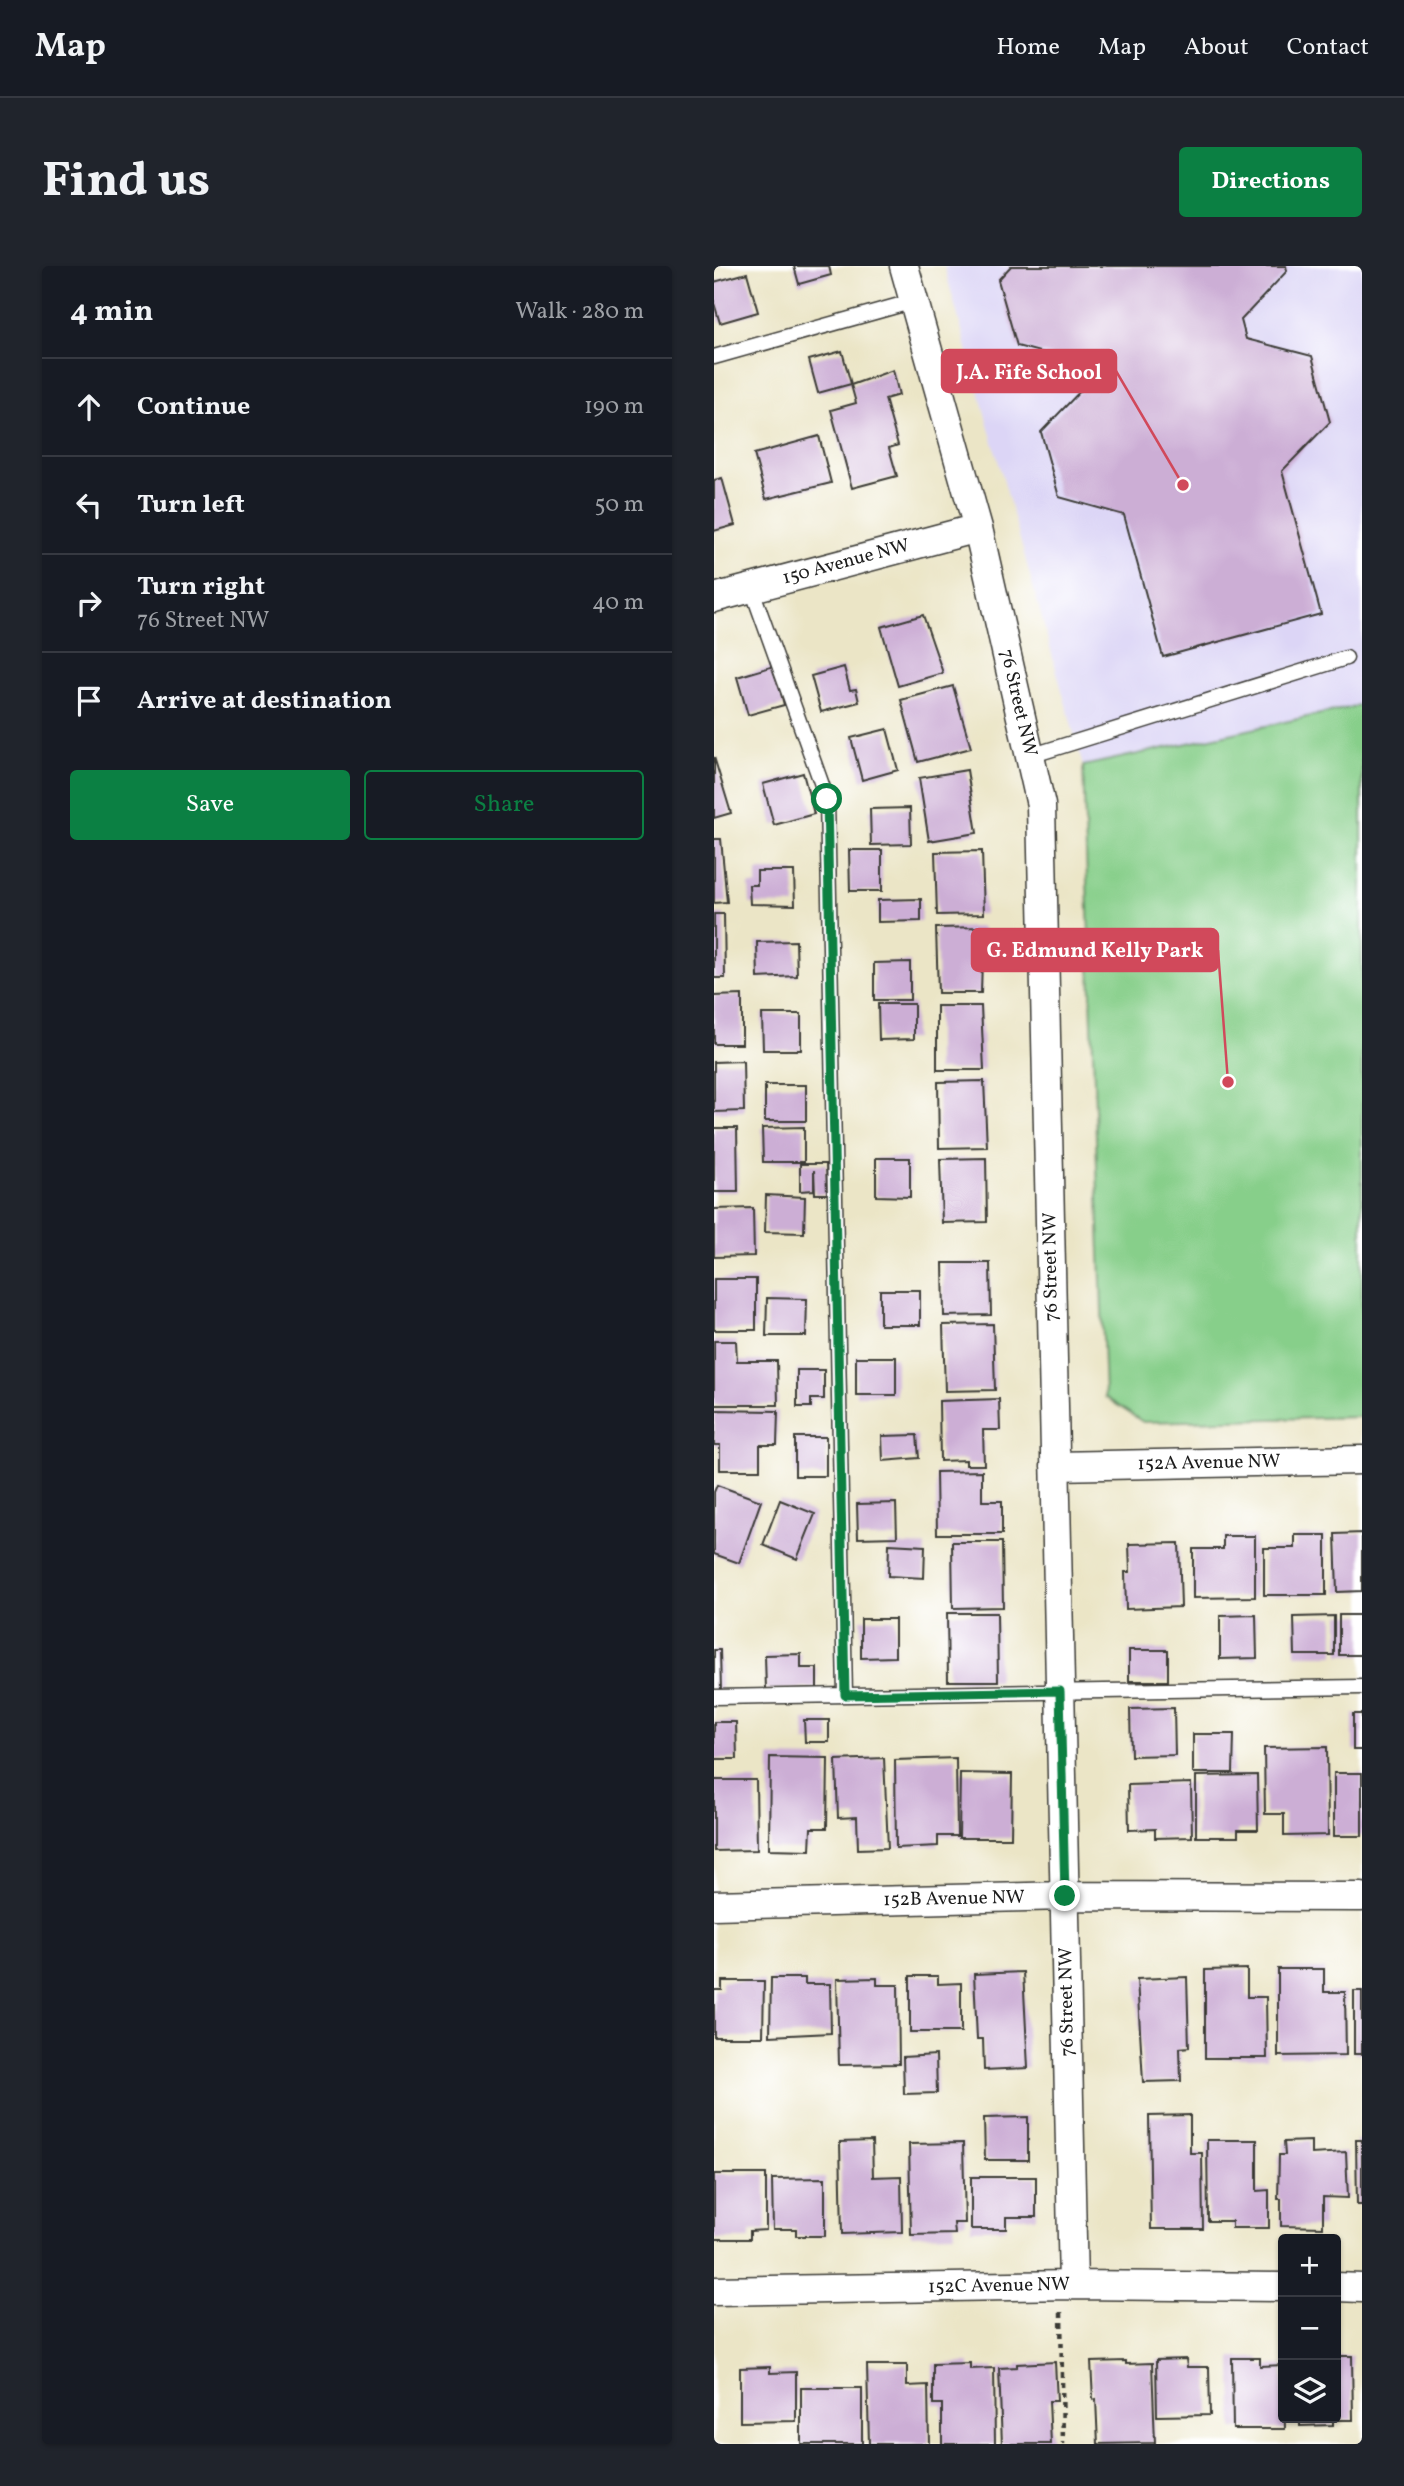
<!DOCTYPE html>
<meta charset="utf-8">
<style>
:root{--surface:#171b24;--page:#20242c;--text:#f1f3f6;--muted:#9ea1a6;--line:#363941;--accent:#0b8043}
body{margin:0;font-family:Vollkorn,serif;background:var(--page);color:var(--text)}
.controls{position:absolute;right:21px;bottom:21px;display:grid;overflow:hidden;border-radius:7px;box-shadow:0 2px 5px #0004}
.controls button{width:63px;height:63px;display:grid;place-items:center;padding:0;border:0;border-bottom:2px solid var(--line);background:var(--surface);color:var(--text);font:35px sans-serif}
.stop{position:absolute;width:21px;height:21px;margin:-16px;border:5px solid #0b8043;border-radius:50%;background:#fff}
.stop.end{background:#0b8043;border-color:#fff;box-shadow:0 2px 7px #0008}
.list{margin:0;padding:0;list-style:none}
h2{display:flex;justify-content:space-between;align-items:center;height:91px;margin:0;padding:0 28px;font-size:30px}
h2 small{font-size:23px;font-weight:400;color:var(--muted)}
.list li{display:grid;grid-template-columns:46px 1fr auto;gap:21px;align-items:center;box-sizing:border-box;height:98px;padding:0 28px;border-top:2px solid var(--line)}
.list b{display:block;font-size:26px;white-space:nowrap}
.list p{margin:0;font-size:23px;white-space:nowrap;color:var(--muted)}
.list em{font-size:23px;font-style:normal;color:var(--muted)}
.actions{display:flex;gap:14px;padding:21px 28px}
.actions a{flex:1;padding:16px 0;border:2px solid var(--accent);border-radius:7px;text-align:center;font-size:24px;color:var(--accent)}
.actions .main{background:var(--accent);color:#fff}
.icon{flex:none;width:38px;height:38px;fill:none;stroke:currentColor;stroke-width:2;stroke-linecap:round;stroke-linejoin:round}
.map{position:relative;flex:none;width:648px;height:2178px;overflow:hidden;border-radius:7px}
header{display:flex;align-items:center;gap:42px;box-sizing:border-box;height:98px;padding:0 35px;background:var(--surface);border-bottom:2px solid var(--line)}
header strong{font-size:33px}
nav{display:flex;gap:38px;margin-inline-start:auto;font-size:24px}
.intro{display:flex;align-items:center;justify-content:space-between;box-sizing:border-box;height:168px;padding:0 42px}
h1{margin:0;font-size:49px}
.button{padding:18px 32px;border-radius:7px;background:var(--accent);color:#fff;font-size:24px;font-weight:700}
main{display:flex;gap:42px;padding:0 42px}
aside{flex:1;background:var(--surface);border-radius:7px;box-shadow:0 2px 5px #0004}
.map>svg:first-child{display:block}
</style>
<header>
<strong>Map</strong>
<nav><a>Home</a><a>Map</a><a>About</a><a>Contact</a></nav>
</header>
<div class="intro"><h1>Find us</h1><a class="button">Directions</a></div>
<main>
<aside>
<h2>4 min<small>Walk · 280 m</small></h2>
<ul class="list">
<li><svg class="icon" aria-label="ahead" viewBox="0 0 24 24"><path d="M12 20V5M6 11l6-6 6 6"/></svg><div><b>Continue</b></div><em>190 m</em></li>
<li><svg class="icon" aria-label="left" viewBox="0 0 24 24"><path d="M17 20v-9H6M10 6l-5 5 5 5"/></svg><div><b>Turn left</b></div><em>50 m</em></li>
<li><svg class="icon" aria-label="right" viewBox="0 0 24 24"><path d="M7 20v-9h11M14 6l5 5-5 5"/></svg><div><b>Turn right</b><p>76 Street NW</p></div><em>40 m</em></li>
<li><svg class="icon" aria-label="arrive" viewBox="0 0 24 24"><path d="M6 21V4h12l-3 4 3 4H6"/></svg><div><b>Arrive at destination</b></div></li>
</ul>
<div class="actions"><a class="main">Save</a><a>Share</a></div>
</aside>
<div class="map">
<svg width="648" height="2178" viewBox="0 0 648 2178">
<rect width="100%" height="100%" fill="#fff"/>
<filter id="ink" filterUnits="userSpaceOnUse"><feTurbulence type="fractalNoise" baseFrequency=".0143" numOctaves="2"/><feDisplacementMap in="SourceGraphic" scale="14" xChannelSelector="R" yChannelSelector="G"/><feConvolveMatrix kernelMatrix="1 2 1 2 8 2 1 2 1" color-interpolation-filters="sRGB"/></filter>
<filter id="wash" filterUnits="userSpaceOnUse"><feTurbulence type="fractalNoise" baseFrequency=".00686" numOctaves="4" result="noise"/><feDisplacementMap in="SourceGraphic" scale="28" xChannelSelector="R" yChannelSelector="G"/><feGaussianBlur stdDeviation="1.57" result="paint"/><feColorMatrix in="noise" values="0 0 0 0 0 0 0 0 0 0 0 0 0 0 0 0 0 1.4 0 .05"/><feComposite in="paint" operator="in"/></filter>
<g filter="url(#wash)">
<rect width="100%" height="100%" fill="#ebe5c6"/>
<path fill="#dcd5f6" d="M230,0H648V439L369,500Z"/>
<path fill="#87cf8a" stroke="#527653" stroke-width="2" d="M648,439V1151L429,1156L391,1131L369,500Z"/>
<g id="blocks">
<path fill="#ccaed5" d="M80,0H115L117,9L85,18Z
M297,0H572L573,5L527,54L532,73L598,90L616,156L568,205L607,348L449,391L410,249L345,231L327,166L374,117L367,97L303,80L284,14Z
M33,7L44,46L6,57L0,37V16Z
M128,85L137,118L104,127L95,94Z
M179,104L185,129L171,133L184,179L175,182L183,210L138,222L117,144L142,137L137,119Z
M105,170L117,217L52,233L40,188Z
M8,212L21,259L0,265V214Z
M209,349L229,407L184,420L167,361Z
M60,400L70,439L34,449L23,411Z
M130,401L136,424L142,423L145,436L107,446L97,410Z
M239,420L257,482L204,496L187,434Z
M173,463L184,504L148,514L137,472Z
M0,491L17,547L0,552Z
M253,504L263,567L215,575L205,512Z
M89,507L100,548L60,559L49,518Z
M196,542L197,578L157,579L156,543Z
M0,573H7L13,636L0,637Z
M135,584H168V625H136Z
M268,585L270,648L223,649L221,586Z
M43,605H80L81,639L36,638L35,619H43Z
M207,633V655L164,656V634Z
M0,648H10L11,712H0Z
M269,661L267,727H224L222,662Z
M82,675L83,710L44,712L43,676Z
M196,696V734H160V697Z
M28,729V778H0V730Z
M164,738H200V773L165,774Z
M223,740H267L270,804H223Z
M48,748H87V784H49Z
M29,795L30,845L0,846V796Z
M270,815L273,881L225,882L224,816Z
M51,819H92V855H51Z
M90,861V896H49L48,862Z
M0,862H23L24,926H0Z
M162,892H196V931L162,930Z
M272,892L273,956L228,957L226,893Z
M86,898H112L113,928H101L100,904V924L86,925Z
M52,929L91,931L90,967L51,966Z
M39,942L40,990L0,991V943Z
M229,997H276L277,1049L230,1050Z
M0,1013H42V1064H0Z
M166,1024H206V1059H166Z
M53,1032L93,1033L92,1070H52Z
M279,1058L281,1124L231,1125L229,1059Z
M0,1075H22L23,1095H63L64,1139H0Z
M142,1091H182V1129H142Z
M83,1104H110V1133H97V1141H83Z
M285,1133L286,1164H269L270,1199H252V1194L226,1195L225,1135Z
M1,1144L64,1145L63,1179H46V1204H6V1179H0Z
M203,1169L205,1192L169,1195L168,1170Z
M81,1171H112V1210H81Z
M268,1205V1235H288V1268H223L222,1206Z
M3,1219L47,1235L25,1297L0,1288V1226Z
M66,1234L101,1248L83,1293L49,1279Z
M182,1237L183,1271L144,1272L143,1238Z
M648,1267V1325L623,1326L621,1268Z
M581,1269H612V1329H550V1282H581Z
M509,1270H541V1331L479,1332V1283H509Z
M238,1276H288L289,1341L239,1342Z
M465,1277L467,1341L412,1343L411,1306H416L415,1278Z
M175,1278L211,1280L210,1312L174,1310Z
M233,1347H283L284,1415H234Z
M542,1349L543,1392L506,1393V1350Z
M625,1349H648V1389H625Z
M620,1350V1389H581L580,1351Z
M147,1353H181V1391L147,1392Z
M0,1384H6L7,1425H0Z
M415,1384H454V1415H415Z
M87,1388V1402H103V1422L52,1424L51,1389Z
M460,1442L461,1489L417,1490L416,1443Z
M639,1448H648V1484H639Z
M90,1454H115V1476H91Z
M0,1456H22L23,1493H0Z
M479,1468H520L519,1507H479Z
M613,1481L614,1569L570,1570V1548H551L550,1482Z
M56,1491L114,1492L113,1562H97L96,1584L55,1583Z
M170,1492L174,1582L144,1583L143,1551L124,1552L122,1494Z
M242,1492L243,1570H224V1580L182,1582L181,1494Z
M246,1507L298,1508L297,1572H245Z
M620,1507H648V1570H620Z
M543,1509L544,1564H524V1571H482V1510Z
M0,1514H42L43,1584L0,1585Z
M477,1517L478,1571L441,1572V1563L415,1564L414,1519Z
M533,1703V1731H552L553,1792H491V1704Z
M564,1703H610V1726H631L632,1789L564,1790Z
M309,1706L314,1802L270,1804L269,1773H263L260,1708Z
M196,1710H224V1718L247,1717V1766H196Z
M473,1711L475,1781L466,1782L467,1815L429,1816L423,1713Z
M57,1712H91V1718H116L117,1767L56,1770Z
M163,1712V1719H184L185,1798L125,1799L123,1713Z
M8,1715H50L49,1771H0V1724H8Z
M640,1725H648V1788H640Z
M222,1789L223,1827L190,1828L189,1791Z
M476,1849V1887H488L489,1963H437L435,1850Z
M314,1851V1894H271L270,1852Z
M493,1874H543V1925L555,1924V1962H518V1955H494Z
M642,1874H648V1939H643Z
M158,1875L159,1911L187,1910L188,1966L128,1968L126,1876Z
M597,1875V1888L632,1886L634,1932L609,1931V1961L567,1960V1933H564L565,1889H571L570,1876Z
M249,1877L251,1957H240L241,1968L197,1969L195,1878Z
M0,1908H52V1964L36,1965V1973H0Z
M257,1911H322V1951H292V1963H257Z
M111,1912V1970H82V1963H59L58,1913Z
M622,2090H638L639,2154H622Z
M518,2092H546V2100L569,2099L571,2163H519Z
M472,2093L473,2101H495L496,2149L443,2150L442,2094Z
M412,2095V2098L438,2097L441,2177L384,2178L382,2133L379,2134L377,2096Z
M341,2096L343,2135H335L337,2178H288L285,2102L303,2101V2098Z
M256,2097V2103L280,2102L281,2178H228V2138H219V2098Z
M153,2099H193V2120L214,2119L215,2178H155Z
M56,2101V2107L82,2106V2155L26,2156V2102Z
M87,2122H148V2178H87Z
M586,2152H619V2159L586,2160Z"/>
</g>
</g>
<g filter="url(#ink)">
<use href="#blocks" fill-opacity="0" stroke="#3b3a36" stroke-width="2"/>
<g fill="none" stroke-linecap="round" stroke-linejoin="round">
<defs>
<path id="lane" d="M0,91L200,35
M37,321L113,533L131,1429
M316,490L632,392
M0,1431L648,1421"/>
<path id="street" d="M190,0L264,262L327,539L359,2019
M0,332L264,262
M341,1200L648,1194
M0,1639L350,1630L648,1631
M622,2021L648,2022
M0,2025L359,2019L569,2021"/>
</defs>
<use href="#lane" stroke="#3b3a36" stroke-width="17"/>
<use href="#street" stroke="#3b3a36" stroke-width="31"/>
<path stroke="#3b3a36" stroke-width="4.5" stroke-dasharray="5 5" stroke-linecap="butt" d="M347,2046L349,2178"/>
<use href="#lane" stroke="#fff" stroke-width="14"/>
<use href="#street" stroke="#fff" stroke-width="28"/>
</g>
</g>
<g fill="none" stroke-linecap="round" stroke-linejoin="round" filter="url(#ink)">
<path stroke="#0b8043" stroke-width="9" d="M113,533L131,1429L346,1425L351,1630"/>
</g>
<g text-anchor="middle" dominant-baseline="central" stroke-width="5" stroke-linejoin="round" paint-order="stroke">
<g font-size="19" fill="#1c1c1c" stroke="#fff">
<text transform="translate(132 296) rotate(-15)">150 Avenue NW</text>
<text transform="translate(304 437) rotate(77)">76 Street NW</text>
<text transform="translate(337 1001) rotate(-91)">76 Street NW</text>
<text transform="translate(495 1197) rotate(-1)">152A Avenue NW</text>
<text transform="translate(240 1633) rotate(-1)">152B Avenue NW</text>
<text transform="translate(353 1736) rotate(-91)">76 Street NW</text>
<text transform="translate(285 2020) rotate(-1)">152C Avenue NW</text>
</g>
</g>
<path fill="none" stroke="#d1495b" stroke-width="2.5" d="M469 219L402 105M514 816L504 684"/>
<g fill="#d1495b" stroke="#fff" stroke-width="2.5">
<circle cx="469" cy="219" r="7"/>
<circle cx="514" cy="816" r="7"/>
</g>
<g fill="#d1495b" stroke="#d1495b" stroke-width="2.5">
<rect x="228" y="84" width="174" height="42" rx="7"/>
<rect x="258" y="663" width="246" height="42" rx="7"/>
</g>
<g font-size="21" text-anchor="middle" font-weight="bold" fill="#fff">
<text x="315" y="113">J.A. Fife School</text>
<text x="381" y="691">G. Edmund Kelly Park</text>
</g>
</svg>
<div class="controls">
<button>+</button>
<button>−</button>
<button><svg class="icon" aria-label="layers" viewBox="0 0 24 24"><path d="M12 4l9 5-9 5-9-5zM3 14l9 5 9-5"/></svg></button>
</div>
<div class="stop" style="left:113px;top:533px"></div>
<div class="stop end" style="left:351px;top:1630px"></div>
</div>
</main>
